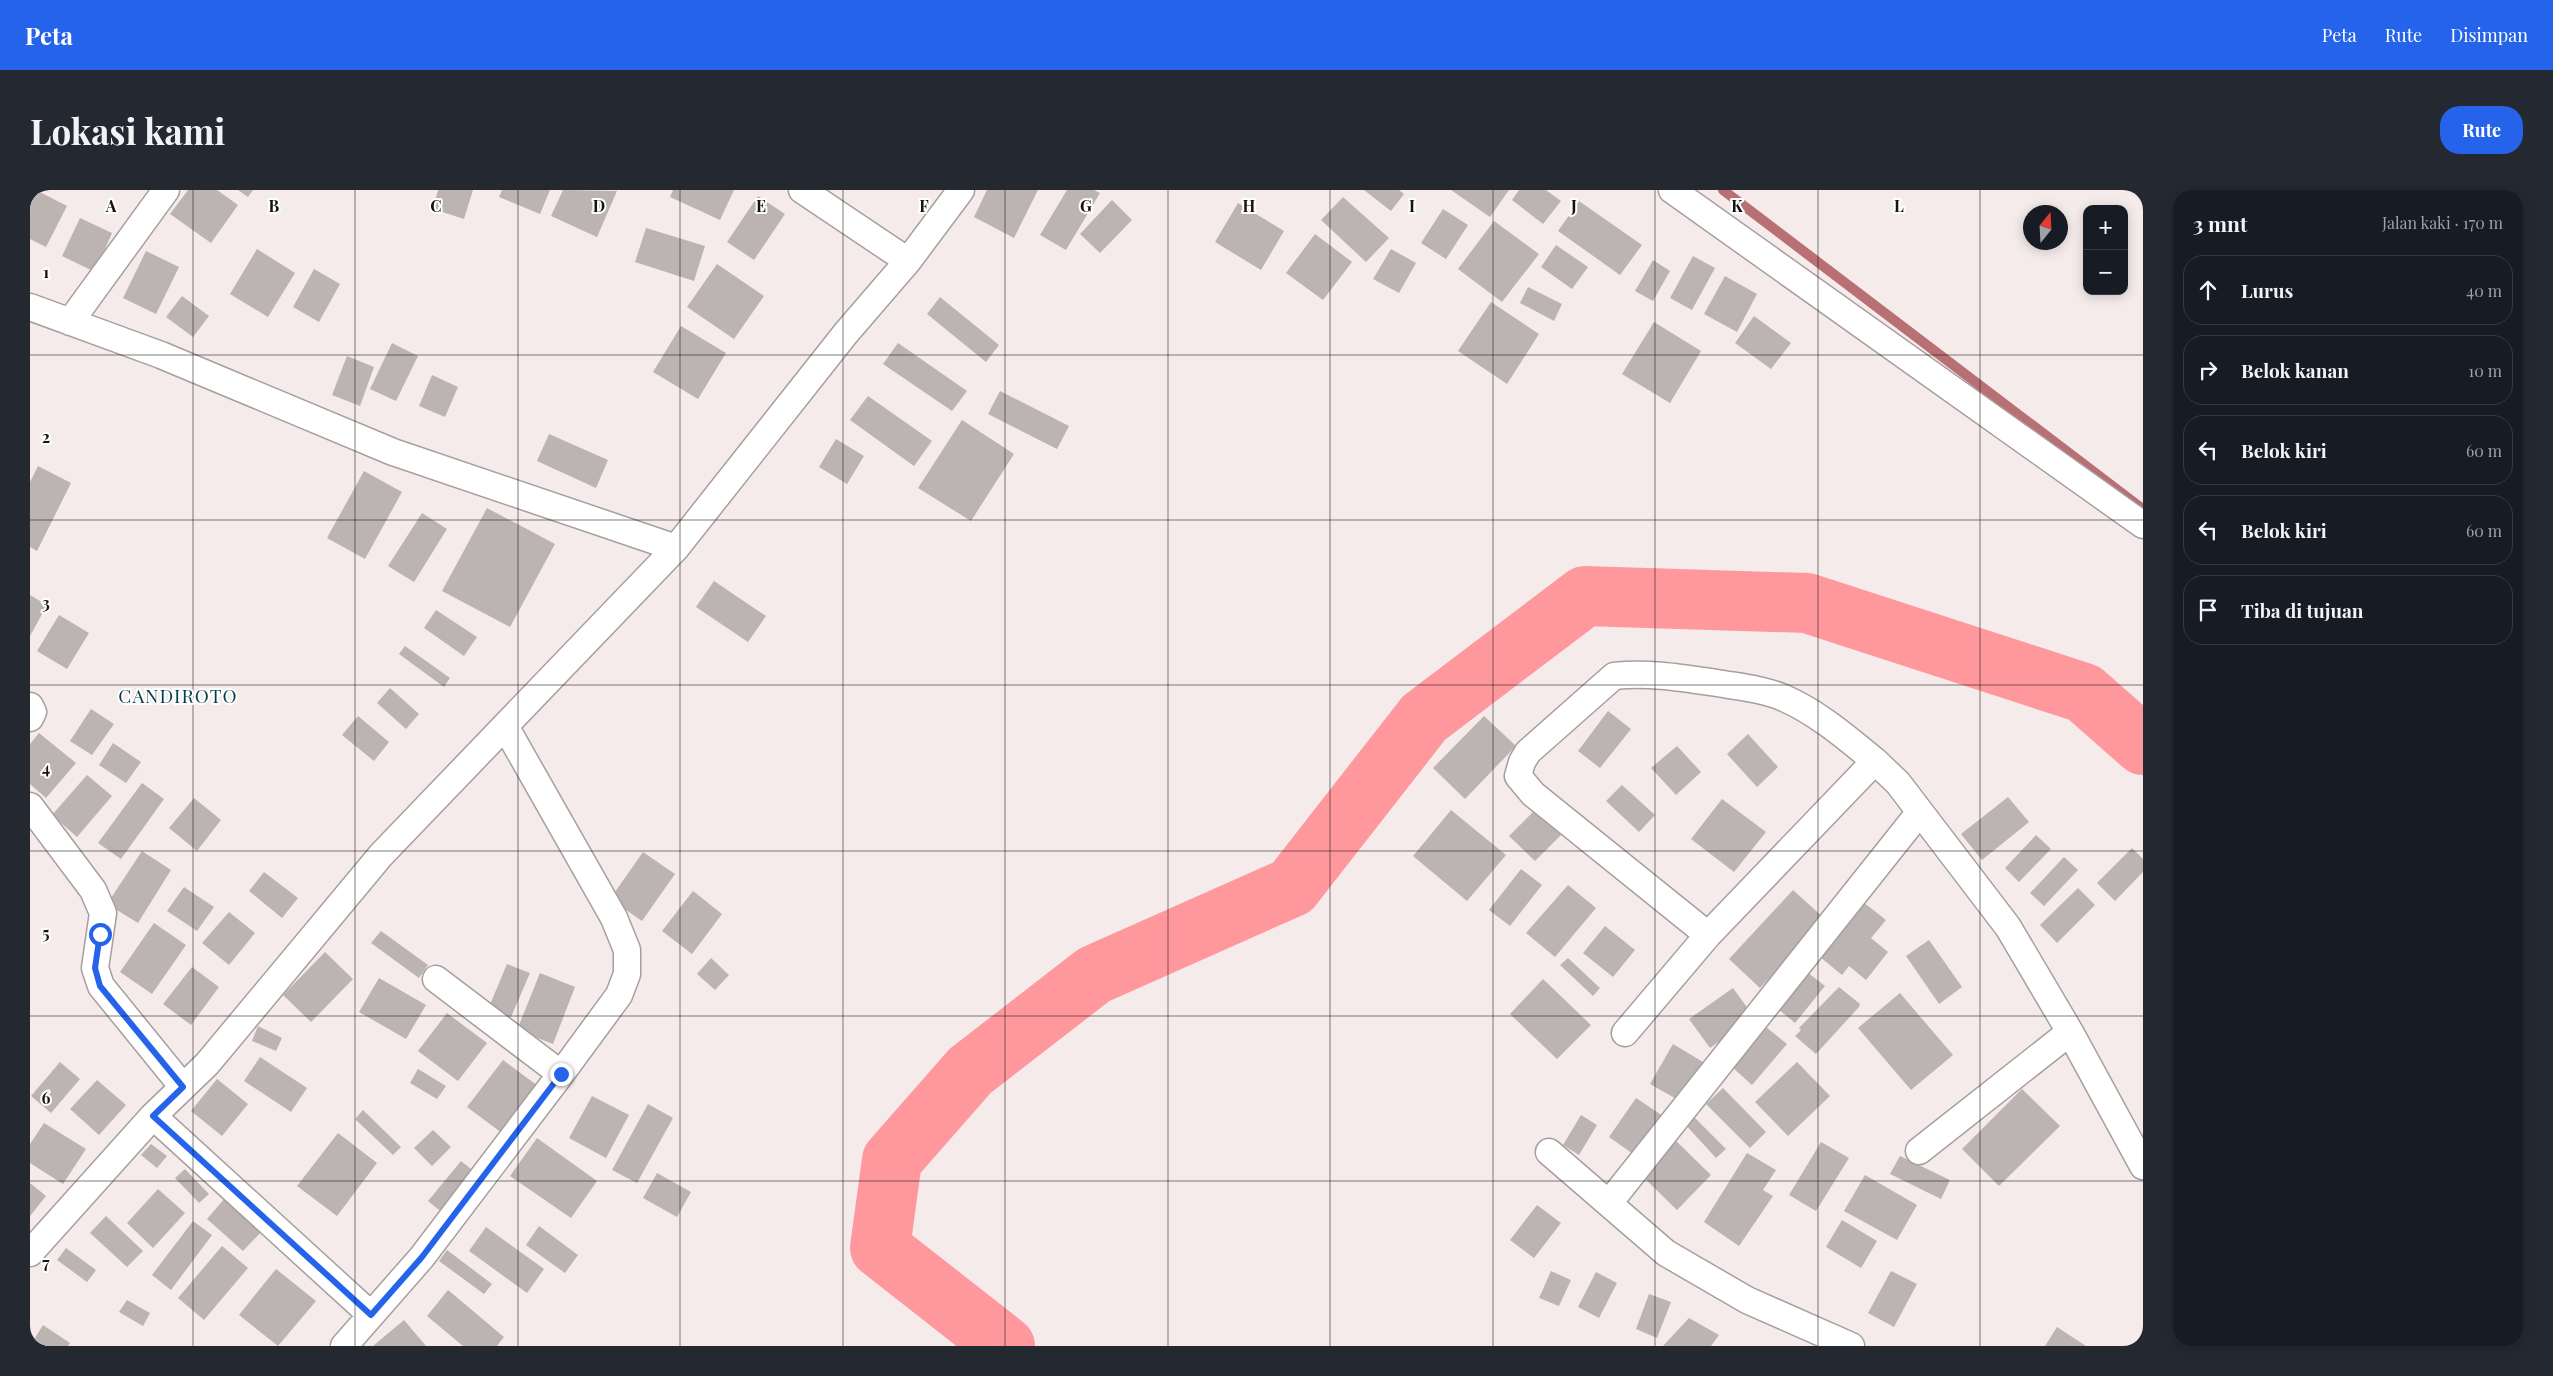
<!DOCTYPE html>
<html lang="id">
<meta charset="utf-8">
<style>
:root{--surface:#171b24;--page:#242831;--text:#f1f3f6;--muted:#9ea1a6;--line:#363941;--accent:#2563eb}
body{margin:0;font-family:"Playfair Display",serif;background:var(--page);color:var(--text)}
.controls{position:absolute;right:15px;top:15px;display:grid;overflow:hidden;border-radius:10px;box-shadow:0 2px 12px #0003}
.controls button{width:45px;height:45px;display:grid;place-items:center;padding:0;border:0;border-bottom:1px solid var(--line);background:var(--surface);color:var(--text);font:25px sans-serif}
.compass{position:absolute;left:1993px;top:15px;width:45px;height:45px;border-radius:50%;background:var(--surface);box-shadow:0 2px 12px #0003;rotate:18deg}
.stop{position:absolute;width:15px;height:15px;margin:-11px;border:4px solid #2563eb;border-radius:50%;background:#fff}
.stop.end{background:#2563eb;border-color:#fff;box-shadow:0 1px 5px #0008}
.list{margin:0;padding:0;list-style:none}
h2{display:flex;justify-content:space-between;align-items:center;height:65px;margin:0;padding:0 20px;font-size:21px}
h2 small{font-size:16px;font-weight:400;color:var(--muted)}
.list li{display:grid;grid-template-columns:32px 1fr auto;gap:15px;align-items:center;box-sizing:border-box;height:70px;margin:0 10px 10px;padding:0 10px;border:1px solid var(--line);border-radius:20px}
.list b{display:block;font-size:19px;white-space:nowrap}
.list em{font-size:16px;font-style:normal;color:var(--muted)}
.icon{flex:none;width:28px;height:28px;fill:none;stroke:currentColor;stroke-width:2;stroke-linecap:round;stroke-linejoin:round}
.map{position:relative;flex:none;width:2113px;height:1156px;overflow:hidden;border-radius:20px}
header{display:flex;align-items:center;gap:30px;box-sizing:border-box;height:70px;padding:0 25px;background:var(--accent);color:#fff}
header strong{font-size:24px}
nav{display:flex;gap:28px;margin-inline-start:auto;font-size:18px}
.intro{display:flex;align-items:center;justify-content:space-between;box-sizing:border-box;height:120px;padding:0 30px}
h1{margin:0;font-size:35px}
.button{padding:12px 22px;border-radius:20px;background:var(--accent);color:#fff;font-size:18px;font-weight:700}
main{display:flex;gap:30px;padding:0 30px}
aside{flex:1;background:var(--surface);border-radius:20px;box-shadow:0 2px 12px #0003}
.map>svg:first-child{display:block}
</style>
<header>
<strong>Peta</strong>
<nav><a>Peta</a><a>Rute</a><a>Disimpan</a></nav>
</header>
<div class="intro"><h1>Lokasi kami</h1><a class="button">Rute</a></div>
<main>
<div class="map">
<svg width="2113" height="1156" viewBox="0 0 2113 1156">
<rect width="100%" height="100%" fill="#f5ebeb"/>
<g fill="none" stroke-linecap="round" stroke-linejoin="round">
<path stroke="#b97074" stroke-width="10" d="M1693,0L2110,317"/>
<path stroke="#ff989d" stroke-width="60" d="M975,1156L850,1058L862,970L940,881L1064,785L1262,697L1394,528L1555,406L1777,413L2054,503L2113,555"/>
</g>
<path fill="#bcb3b3" d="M0,0H6L37,16L16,57L0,49Z
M158,0H187L208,15L181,53L140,24Z
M208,0H223L218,7Z
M408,0H443L434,29L403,19Z
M472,0H520L510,24L469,7Z
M533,0L587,1L567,47L521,26Z
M643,0H704L690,30L640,7Z
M957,0H1008L984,48L944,27Z
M1037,0H1064L1070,3L1036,60L1010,45Z
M1334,0H1369L1374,4L1361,21Z
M1421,0H1479L1460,27Z
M1489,0H1516L1531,11L1513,34L1482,10Z
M728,6L755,24L724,70L697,52Z
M1313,7L1359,48L1336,72L1291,30Z
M1082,10L1102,30L1070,63L1050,44Z
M1549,11L1612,55L1590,85L1528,41Z
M1208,13L1254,41L1231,80L1185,52Z
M1413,19L1438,35L1416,69L1391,53Z
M50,28L82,43L65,82L32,66Z
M1464,31L1509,64L1472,112L1428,79Z
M616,38L675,56L664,91L605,72Z
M1285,44L1322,72L1293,110L1256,83Z
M1526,55L1558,77L1542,99L1511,77Z
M227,59L265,83L238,127L200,104Z
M1361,59L1386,73L1369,103L1343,89Z
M116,61L149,77L126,124L93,108Z
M1663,66L1685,78L1662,120L1640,108Z
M1623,70L1640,81L1623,111L1605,101Z
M687,74L734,106L704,149L657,117Z
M284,79L310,94L289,132L263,117Z
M1695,86L1727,104L1707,142L1674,124Z
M1498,97L1532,114L1524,131L1490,113Z
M152,106L179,126L163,147L136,127Z
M910,107L969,155L956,172L897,124Z
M1461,112L1509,144L1477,194L1428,161Z
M1724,126L1761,153L1741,179L1705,153Z
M1624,132L1671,161L1640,213L1592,184Z
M651,136L696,163L668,209L623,182Z
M362,153L388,166L366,211L340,199Z
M868,153L937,201L922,221L853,174Z
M317,166L344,177L330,216L302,205Z
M402,185L428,197L415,227L389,216Z
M970,201L1039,236L1027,259L958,224Z
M838,206L902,251L884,276L820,230Z
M932,230L984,264L941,331L888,298Z
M519,244L578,270L566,298L507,271Z
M806,249L834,266L817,294L789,277Z
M8,276L41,293L7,361L0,357V292Z
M334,281L372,302L335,369L297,348Z
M457,318L525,354L480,437L412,401Z
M392,323L417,339L384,392L358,376Z
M684,391L736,426L718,452L666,417Z
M0,405L17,415L0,446Z
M406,420L447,447L434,466L394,438Z
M29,425L59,443L37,479L7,461Z
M375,456L420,488L414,497L369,464Z
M360,498L389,524L376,539L347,513Z
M61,519L84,534L62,565L40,551Z
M1578,521L1601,539L1570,578L1548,561Z
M328,526L359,552L344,571L312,545Z
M1454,526L1486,556L1435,609L1403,578Z
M9,543L46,573L16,608L0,594V554Z
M1718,544L1748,577L1727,597L1697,564Z
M83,553L111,572L96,593L69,575Z
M1647,556L1671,582L1646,605L1621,578Z
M57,585L82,606L47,647L22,625Z
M112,593L134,609L91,669L68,653Z
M1592,595L1625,625L1609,642L1576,611Z
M1978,607L1999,632L1952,670L1931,644Z
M164,608L191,630L167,661L139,638Z
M1692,609L1736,642L1704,682L1661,649Z
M1508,617L1534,642L1505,671L1479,646Z
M1421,620L1476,665L1437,711L1383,666Z
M2006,645L2021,659L1989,692L1975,678Z
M2102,658L2113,669V682L2085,711L2067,693Z
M112,661L141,680L108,733L77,714Z
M613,662L645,684L612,731L580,709Z
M2034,667L2048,680L2014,716L2000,703Z
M1491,679L1512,695L1480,736L1459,720Z
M234,682L268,708L252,728L219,701Z
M1538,695L1566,718L1525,767L1496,743Z
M154,697L184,717L167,741L137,721Z
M2048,698L2065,715L2027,753L2010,735Z
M1763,700L1795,729L1730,798L1699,769Z
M663,701L692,724L662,764L632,741Z
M1828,708L1856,730L1841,748L1858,762L1836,790L1819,776L1812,785L1784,762Z
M199,722L225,743L199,775L172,753Z
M124,733L156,755L122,804L90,782Z
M1575,736L1605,760L1583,787L1553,763Z
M351,741L398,775L389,788L341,753Z
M1899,750L1932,797L1909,814L1876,766Z
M295,762L323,789L281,832L253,805Z
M681,768L699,785L685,800L667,784Z
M1538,768L1570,798L1563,806L1530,775Z
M477,774L500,783L481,827L459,817Z
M162,777L189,797L161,835L133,814Z
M1772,778L1795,796L1765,833L1742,814Z
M510,783L545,797L523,854L487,840Z
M349,788L396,815L376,849L329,822Z
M1513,789L1561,835L1527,869L1480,824Z
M1809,797L1830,814L1829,817L1786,864L1765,846L1771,840L1769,838Z
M1703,798L1724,827L1680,858L1659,829Z
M1870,803L1923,865L1881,900L1828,838Z
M417,823L457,853L428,891L388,861Z
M228,836L252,848L246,861L222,851Z
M1736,837L1757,854L1722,895L1702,877Z
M1643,854L1673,872L1650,911L1620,894Z
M230,867L277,898L261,922L214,891Z
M473,870L508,896L472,943L437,917Z
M30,872L50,889L21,923L1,906Z
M1767,872L1800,906L1758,946L1725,912Z
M388,879L416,896L407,909L380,893Z
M187,889L218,914L192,946L161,921Z
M67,890L96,915L69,945L40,919Z
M1693,898L1736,942L1720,958L1676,914Z
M1992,899L2030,936L1969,996L1932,959Z
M562,906L599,925L576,968L539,948Z
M1606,908L1633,926L1606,966L1579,947Z
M618,914L643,928L607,993L582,980Z
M333,920L371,957L363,965L325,929Z
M1661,924L1696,959L1686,968L1653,932Z
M1551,925L1567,935L1549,965L1533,955Z
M14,933L56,959L33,994L0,973V954Z
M403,940L421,957L402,976L384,958Z
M308,943L347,973L307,1026L267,996Z
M1642,947L1681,985L1647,1020L1608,982Z
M507,948L567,991L541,1028L480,986Z
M1791,952L1819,968L1786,1021L1759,1005Z
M121,954L137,966L127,978L111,965Z
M1717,963L1746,980L1733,1000L1743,1006L1709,1056L1674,1032Z
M1870,966L1920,990L1911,1009L1860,984Z
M431,971L451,987L418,1027L398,1011Z
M155,979L179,1004L169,1013L145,988Z
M627,983L661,1002L647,1027L613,1008Z
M1835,985L1887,1015L1867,1050L1814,1021Z
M0,993L16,1006L0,1026Z
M128,999L155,1023L123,1058L97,1033Z
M195,1008L232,1041L213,1061L177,1029Z
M1507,1015L1531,1033L1504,1068L1480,1050Z
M76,1026L113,1061L97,1077L60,1043Z
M1812,1030L1847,1051L1831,1078L1796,1057Z
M163,1031L182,1045L141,1100L122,1085Z
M509,1036L548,1065L535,1083L496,1055Z
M456,1037L514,1079L497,1103L439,1061Z
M192,1056L218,1078L174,1130L148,1108Z
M36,1058L66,1080L57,1092L27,1070Z
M417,1060L462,1094L454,1104L409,1071Z
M246,1079L286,1111L248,1156L209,1125Z
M1521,1081L1541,1090L1529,1116L1509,1108Z
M1861,1081L1887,1094L1864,1137L1838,1123Z
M1566,1082L1587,1093L1569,1128L1548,1117Z
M418,1100L474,1147L467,1156H433L397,1126Z
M1619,1104L1641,1112L1627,1148L1606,1139Z
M97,1110L120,1123L113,1136L89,1122Z
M1659,1128L1689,1145L1681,1156H1633Z
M374,1130L396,1156H343Z
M13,1135L40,1153L38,1156H0Z
M2027,1137L2056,1156H2015Z"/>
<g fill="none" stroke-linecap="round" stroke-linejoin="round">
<defs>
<path id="street" d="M772,0L878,71
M1642,0L2113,335
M0,117L131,165L363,262L646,358
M40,132L136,0
M0,516L3,522L0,528
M0,616L63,700L73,723L65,778L71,796L153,897
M1678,745L1503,604L1488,586L1492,572L1498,562L1584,486C1619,482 1653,488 1687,493C1710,497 1733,499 1754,508C1788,523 1817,548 1845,571
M406,789L531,884
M1595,843L1678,745L1845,571L1868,593L1978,737L2040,842L2113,976
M123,926L341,1125
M1889,961L2040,842
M1519,962L1636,1063L1717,1110L1821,1156
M1579,1013L1889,623
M0,1063L123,926L177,874L351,665L646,358L816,143L878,71L931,0
M314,1156L392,1067L531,884L589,805L597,784V760L584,728L475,536"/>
</defs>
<use href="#street" stroke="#a89e9f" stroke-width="29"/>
<use href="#street" stroke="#fff" stroke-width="26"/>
</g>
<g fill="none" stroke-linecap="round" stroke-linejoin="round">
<path stroke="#2563eb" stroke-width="6" d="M70,744L65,778L70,796L153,897L123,926L341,1125L392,1067L531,884"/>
</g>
<path fill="none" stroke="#161313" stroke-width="1" stroke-opacity="0.55" d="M163,0V1156M325,0V1156M488,0V1156M650,0V1156M813,0V1156M975,0V1156M1138,0V1156M1300,0V1156M1463,0V1156M1625,0V1156M1788,0V1156M1950,0V1156M0,165H2113M0,330H2113M0,495H2113M0,661H2113M0,826H2113M0,991H2113"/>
<g text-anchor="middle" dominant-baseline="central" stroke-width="4" stroke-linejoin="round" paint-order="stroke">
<g font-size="19" letter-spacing="1" fill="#033e4d" stroke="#fff">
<text x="148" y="505">CANDIROTO</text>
</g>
</g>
<g font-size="16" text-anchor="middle" font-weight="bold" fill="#161313" stroke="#fff" stroke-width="4" stroke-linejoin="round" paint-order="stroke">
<text x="81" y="22">A</text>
<text x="244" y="22">B</text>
<text x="406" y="22">C</text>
<text x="569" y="22">D</text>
<text x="731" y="22">E</text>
<text x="894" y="22">F</text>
<text x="1056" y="22">G</text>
<text x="1219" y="22">H</text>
<text x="1382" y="22">I</text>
<text x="1544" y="22">J</text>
<text x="1707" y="22">K</text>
<text x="1869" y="22">L</text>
<text x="16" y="88">1</text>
<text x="16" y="253">2</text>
<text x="16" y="419">3</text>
<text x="16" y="584">4</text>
<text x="16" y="749">5</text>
<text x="16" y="914">6</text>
<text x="16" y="1079">7</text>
</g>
</svg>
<div class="controls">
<button>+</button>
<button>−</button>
</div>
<svg class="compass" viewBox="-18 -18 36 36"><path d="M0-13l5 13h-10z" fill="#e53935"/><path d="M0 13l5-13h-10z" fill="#9ea1a6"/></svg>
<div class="stop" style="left:70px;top:744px"></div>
<div class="stop end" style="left:531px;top:884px"></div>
</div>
<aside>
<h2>3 mnt<small>Jalan kaki · 170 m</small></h2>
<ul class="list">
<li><svg class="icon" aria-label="ahead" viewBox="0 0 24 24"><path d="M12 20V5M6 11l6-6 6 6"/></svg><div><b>Lurus</b></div><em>40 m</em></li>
<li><svg class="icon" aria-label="right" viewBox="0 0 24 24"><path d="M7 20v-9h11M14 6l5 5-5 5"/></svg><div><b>Belok kanan</b></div><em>10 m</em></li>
<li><svg class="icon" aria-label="left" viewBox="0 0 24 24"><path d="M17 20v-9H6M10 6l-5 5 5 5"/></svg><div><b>Belok kiri</b></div><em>60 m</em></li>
<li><svg class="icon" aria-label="left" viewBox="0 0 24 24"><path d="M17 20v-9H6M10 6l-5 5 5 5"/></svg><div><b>Belok kiri</b></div><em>60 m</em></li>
<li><svg class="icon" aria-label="arrive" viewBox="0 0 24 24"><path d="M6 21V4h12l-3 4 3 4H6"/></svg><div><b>Tiba di tujuan</b></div></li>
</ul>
</aside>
</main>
